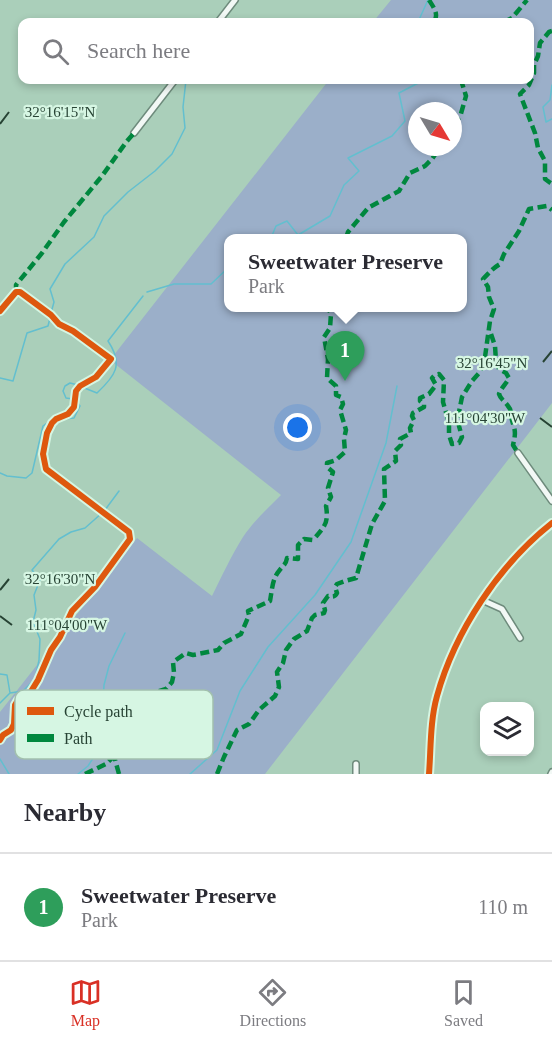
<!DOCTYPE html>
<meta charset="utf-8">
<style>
:root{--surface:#fff;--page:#f7f7f7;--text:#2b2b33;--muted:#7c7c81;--line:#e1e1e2;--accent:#d93025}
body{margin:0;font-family:Georgia,serif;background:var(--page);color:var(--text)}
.controls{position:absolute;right:18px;bottom:18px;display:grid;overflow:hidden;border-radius:12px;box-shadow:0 3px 9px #0003}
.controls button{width:54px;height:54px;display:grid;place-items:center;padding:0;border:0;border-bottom:2px solid var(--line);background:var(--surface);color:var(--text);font:30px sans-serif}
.compass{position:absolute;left:408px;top:102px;width:54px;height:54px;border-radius:50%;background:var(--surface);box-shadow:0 3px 9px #0003;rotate:128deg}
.you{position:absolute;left:298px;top:428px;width:21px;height:21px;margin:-15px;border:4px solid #fff;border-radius:50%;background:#1a73e8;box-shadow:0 0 0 9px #1a73e833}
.badge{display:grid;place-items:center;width:39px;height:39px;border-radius:50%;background:var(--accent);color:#fff;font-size:20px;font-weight:700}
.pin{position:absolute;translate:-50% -50px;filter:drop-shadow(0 2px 3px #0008)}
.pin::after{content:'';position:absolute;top:32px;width:21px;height:18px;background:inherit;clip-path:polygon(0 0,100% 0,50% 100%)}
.popup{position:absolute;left:224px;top:234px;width:243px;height:78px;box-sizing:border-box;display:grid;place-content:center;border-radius:12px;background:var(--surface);filter:drop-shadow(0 2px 4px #0005);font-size:20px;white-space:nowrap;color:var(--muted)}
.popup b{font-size:22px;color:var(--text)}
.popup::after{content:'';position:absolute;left:50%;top:100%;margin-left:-12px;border:12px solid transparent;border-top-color:var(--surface)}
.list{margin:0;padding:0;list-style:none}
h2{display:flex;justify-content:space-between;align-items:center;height:78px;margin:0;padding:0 24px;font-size:26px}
h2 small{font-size:20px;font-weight:400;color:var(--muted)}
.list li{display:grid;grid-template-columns:39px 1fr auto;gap:18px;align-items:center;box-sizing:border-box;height:108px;padding:0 24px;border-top:2px solid var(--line)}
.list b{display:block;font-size:22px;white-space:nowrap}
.list p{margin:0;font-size:20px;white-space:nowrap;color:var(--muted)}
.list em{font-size:20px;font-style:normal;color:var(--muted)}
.icon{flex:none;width:33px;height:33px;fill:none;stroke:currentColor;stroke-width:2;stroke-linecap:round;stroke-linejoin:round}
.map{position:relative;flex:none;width:552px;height:774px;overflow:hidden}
.search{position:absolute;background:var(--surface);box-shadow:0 3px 9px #0003;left:18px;right:18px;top:18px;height:66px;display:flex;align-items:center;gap:15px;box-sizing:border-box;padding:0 21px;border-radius:12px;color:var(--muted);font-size:22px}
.sheet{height:186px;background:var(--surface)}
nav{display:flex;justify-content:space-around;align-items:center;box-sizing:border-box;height:84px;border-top:2px solid var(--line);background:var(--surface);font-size:16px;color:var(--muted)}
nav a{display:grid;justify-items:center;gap:3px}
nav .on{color:var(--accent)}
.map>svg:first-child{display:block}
</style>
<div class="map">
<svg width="552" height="774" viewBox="0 0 552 774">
<rect width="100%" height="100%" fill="#aacfba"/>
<path fill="#9bafc9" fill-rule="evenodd" d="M391,0H552V403L265,774H0V712L137,538L212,596C222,576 231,556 243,537C253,522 268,508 281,495L110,360L329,80H530V22H373ZM417,111H453V147H417ZM228,238H462V308H228Z"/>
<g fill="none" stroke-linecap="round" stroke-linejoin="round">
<path stroke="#63bfcf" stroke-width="1.5" d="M418,22L428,0
M552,85L550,100L543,107L546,122L552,119
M271,238L276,226L287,221L298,235L330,216L344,185L359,171L348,158L392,136L405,121L399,93L424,80
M147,292L174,284H211L228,268
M51,313L54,302L50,289L65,264L94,237L104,216L128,192L155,171L172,154L185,128L183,107L186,80
M0,378L13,381L27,333L48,326L50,318
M82,387L97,393C115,376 124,365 108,341L143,296
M73,399L66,398L63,391L65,386L70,383L78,385
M64,419L74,418L80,406L77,402
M0,473L7,476L26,478L32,473L43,426L50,421
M105,510L119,491
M0,674L7,675L10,693L0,703
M10,693L23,691L35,679L39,660L40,639L33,622L36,610L34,595L40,580L32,570L59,539L71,532L85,528L102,513
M0,759L9,774
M78,774L88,766L101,746L104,685L109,666L125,633
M190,774L217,750L240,691L268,647L315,595L351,542L386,443L397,386"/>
<defs>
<path id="minor" d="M218,22L235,0
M134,133L175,80
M0,311L16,292H20L51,315L59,324L73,331L111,359L96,377L80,386L76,391L74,407L68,414L56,419L52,423L47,433L43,454L46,469L129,532L130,539L95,587L72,611L60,637L51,650L38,680L30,693L18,700L15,705L14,724L11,730L3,735L0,740
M518,453L552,501
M482,600L502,609L520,638
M356,764V774
M429,774C431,748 430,721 437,696C455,631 499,565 552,523
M551,774L552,772"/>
</defs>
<use href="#minor" stroke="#6e8b7c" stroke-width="8"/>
<use href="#minor" stroke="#f2f8f5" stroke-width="5"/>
<path stroke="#00873e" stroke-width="4.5" stroke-dasharray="9 4.5" stroke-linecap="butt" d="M429,0C434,8 439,14 434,22
M504,22L512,18L527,0
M552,31L549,32L540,43L538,56L534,65V73L529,85L520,94L535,133L538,148L545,161V179L552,184
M453,124L460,117L466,96L461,80
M346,238L348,232L368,208L399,191L410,173L425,166L432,159L438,150V147
M16,292V285L42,253L64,222L102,176L127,141L134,133
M491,334L495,346L496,361L499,369L506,373L509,378C506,384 501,388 499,394C501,400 505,401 508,406C512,411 510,410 511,416C514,430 517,429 513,445L518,453
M85,774L106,764L114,756
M119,774L108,734L107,715H126L148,704L156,692L166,689L172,682L174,673L173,662L186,653L193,655L218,650L224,643L241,634L249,615L248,611L270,601C272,591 272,579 279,571C283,565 286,565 287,558L298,559V545L304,539L313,540C324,527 329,524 326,506L331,497L328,488L333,472L327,467V463L336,460L345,452L344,439L346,430L340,410L343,404L341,397L336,395V386L327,378L328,359L324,337L330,328L331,314L328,308
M217,774L224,757L237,730L249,724L259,710L275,696L279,687L277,672L283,663L286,650L294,639L307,631L312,618L315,615L324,613L325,610L323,603L328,596C333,597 335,597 337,593L335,587L337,584L345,581L356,578L372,524L385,501L384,469L396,461L395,451L401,445L400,439L411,433L410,428L414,420L412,416L413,413L424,407V404L420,401V398L429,394L436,385L432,378L435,375L439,374L444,380L443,402L449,423V435L452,444L459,443L462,437L459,426V412L462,397L472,381L480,372L485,357L490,321L494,309L489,297L488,287L483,279C489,273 493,268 500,264L504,254L519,231L529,209L547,206L552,210"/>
<defs>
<path id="cycleway" d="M0,311L16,292H20L51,315L59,324L73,331L111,359L96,377L80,386L76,391L74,407L68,414L56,419L52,423L47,433L43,454L46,469L129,532L130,539L95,587L72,611L60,637L51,650L38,680L30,693L18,700L15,705L14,724L11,730L3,735L0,740
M429,774C431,748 430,721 437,696C455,631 499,565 552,523"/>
</defs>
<use href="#cycleway" stroke="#d6f6e3" stroke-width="10"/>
<use href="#cycleway" stroke="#de580e" stroke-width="6"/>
</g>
<path fill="none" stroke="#274334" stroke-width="2" d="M0,124L9,112M543,362L552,351M540,418L552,427M0,590L9,579M0,616L12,625"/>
<rect x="15" y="690" width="198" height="69" rx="9" fill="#d6f6e3" stroke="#a2c0ae" stroke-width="1.5"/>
<rect x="27" y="707" width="27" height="8" fill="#de580e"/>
<rect x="27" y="734" width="27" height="8" fill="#00873e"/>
<g font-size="16" fill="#274334">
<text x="64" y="717">Cycle path</text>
<text x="64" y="744">Path</text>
</g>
<g font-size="15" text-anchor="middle" fill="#274334" stroke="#d6f6e3" stroke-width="4.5" stroke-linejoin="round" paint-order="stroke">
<text x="60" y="117">32°16'15"N</text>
<text x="492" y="368">32°16'45"N</text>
<text x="485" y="423">111°04'30"W</text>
<text x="60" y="584">32°16'30"N</text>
<text x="67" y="630">111°04'00"W</text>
</g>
</svg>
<div class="controls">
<button><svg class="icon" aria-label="layers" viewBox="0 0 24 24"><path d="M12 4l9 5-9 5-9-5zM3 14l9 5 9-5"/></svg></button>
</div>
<svg class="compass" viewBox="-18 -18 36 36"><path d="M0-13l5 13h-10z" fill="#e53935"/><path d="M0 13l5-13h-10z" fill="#7c7c81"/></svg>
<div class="you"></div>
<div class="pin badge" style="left:345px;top:381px;background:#2e9e5b">1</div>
<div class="popup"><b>Sweetwater Preserve</b>Park</div>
<div class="search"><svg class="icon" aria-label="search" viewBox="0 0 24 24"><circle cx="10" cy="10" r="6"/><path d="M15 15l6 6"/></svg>Search here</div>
</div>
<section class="sheet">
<h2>Nearby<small></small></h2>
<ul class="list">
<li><span class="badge" style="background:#2e9e5b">1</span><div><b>Sweetwater Preserve</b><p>Park</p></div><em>110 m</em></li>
</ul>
</section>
<nav>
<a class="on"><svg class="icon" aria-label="map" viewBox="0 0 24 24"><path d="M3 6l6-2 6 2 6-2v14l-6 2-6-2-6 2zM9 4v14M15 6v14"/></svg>Map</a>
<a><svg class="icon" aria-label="directions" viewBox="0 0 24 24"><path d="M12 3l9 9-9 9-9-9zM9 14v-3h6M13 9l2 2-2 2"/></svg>Directions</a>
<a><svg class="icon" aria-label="saved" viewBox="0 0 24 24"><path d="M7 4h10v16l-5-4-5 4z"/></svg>Saved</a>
</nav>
